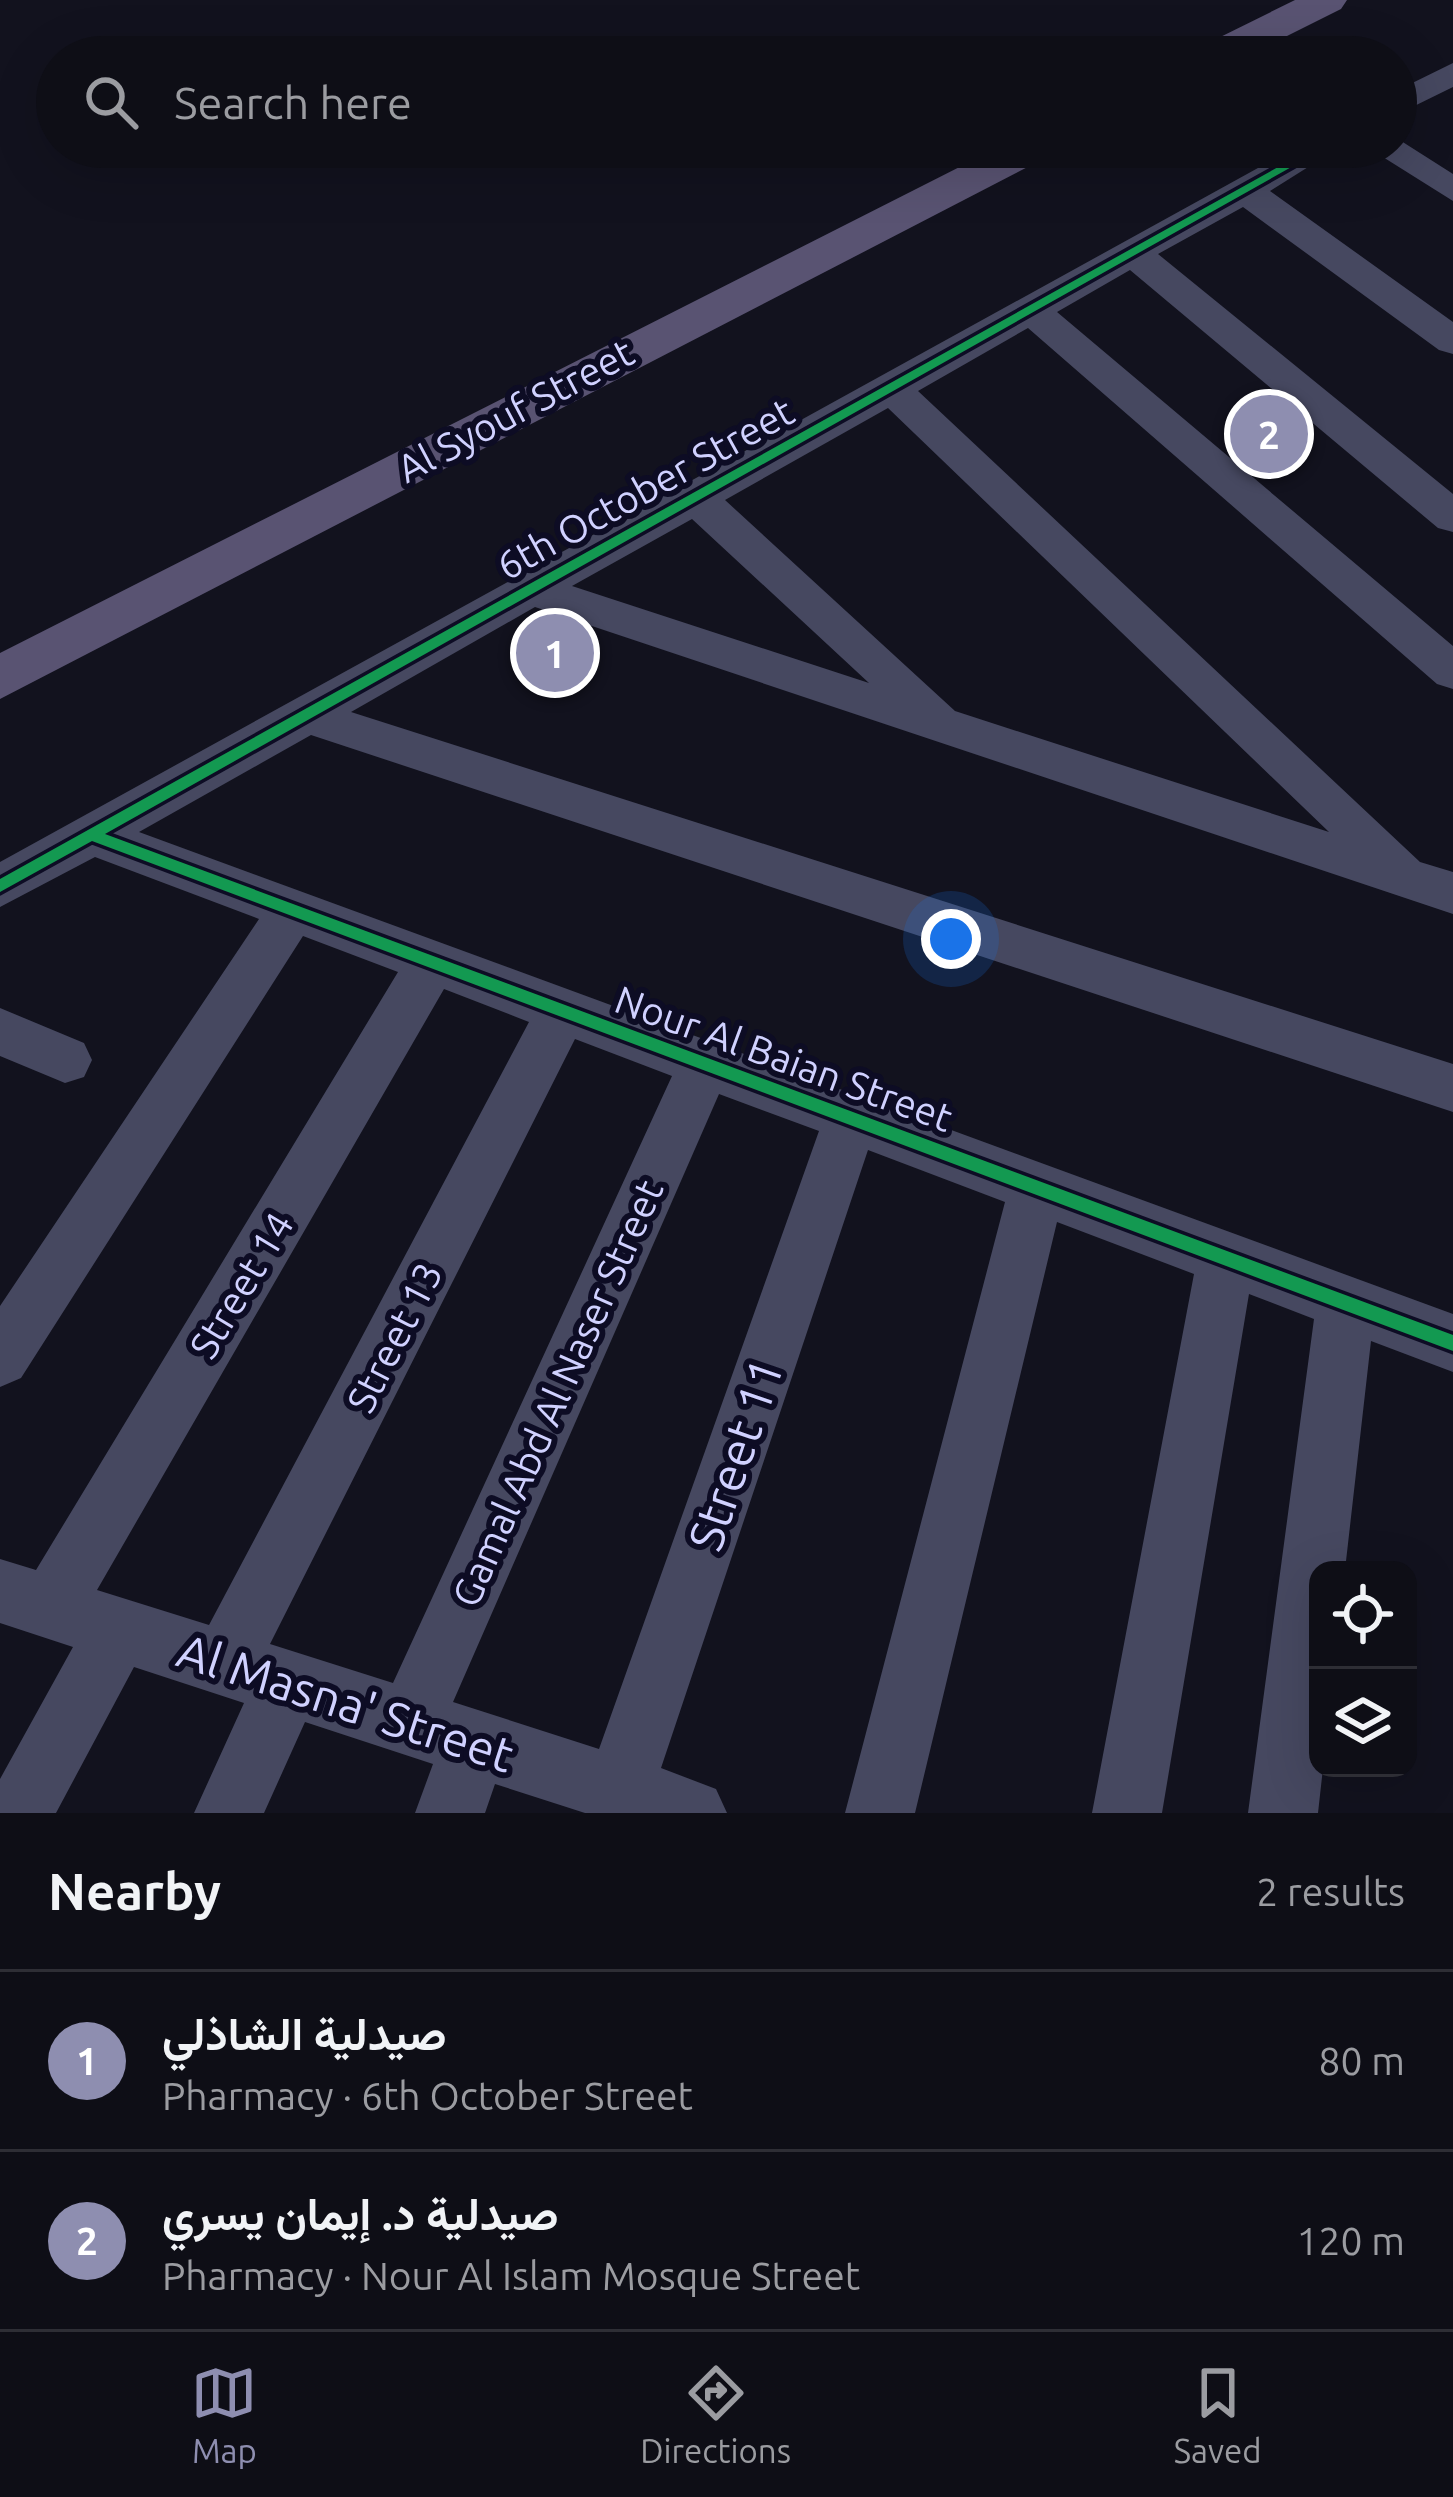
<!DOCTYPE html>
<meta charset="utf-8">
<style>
:root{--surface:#0e0e16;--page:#1c1c23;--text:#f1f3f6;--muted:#9b9ca1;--line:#2e2e35;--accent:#8e8eb0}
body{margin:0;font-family:Ubuntu,Vazirmatn,sans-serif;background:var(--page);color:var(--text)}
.controls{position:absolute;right:36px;bottom:36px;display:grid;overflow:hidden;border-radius:24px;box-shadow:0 12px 48px #0002}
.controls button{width:108px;height:108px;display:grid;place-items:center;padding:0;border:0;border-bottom:3px solid var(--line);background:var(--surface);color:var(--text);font:60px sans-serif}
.you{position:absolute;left:951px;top:939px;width:42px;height:42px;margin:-30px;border:9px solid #fff;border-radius:50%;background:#1a73e8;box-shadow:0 0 0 18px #1a73e833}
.badge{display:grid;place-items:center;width:78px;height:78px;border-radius:50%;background:var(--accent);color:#fff;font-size:39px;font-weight:700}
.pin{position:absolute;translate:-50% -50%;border:6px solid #fff;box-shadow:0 3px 12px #0006}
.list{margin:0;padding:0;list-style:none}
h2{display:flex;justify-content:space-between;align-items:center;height:156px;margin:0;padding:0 48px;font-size:51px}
h2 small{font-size:39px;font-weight:400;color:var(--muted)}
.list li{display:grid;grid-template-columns:78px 1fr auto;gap:36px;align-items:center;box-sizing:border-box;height:180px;padding:0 48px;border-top:3px solid var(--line)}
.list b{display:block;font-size:45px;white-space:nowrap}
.list p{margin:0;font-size:39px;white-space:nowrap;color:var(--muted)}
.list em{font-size:39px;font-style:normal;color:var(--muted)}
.icon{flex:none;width:66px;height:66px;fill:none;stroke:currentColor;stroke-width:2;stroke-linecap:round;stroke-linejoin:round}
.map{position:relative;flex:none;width:1453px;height:1813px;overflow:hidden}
.search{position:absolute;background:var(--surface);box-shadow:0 12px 48px #0002;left:36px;right:36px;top:36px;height:132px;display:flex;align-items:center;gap:30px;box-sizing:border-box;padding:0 42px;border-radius:66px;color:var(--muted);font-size:45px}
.sheet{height:516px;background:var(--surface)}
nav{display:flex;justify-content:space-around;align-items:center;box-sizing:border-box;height:168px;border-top:3px solid var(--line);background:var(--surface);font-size:33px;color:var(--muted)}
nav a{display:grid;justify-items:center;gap:6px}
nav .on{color:var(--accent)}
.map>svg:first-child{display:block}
</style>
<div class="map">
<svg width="1453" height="1813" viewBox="0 0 1453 1813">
<rect width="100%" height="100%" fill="#12121e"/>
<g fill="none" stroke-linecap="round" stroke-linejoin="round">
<path fill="#464860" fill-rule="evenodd" d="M1453,63V87L1396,115V91Z
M1398,139L1453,174V201L1367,147H1396Z
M1296,147H1340L1270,191L1453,322V354L1439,350L1243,207L1158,254L1453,494V532L1438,528L1130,270L1057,312L1453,646V689L1437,684L1028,328L918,391L1420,862L1453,872V914L535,607L351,712L1453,1064V1112L311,735L139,832L1453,1314V1372L1371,1341L1345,1570H1318V1768H1323L1318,1813H1248L1314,1319L1249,1294L1162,1813H1092L1194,1274L1057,1222L915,1813H845L1005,1202L868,1150L661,1768L716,1789L727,1813H585L495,1784L485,1813H415L433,1764L305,1722L264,1813H194L244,1703L134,1667L56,1813H0V1779L73,1647L0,1623V1559L36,1570L398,972L303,936L21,1378L0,1387V1306L259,919L95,857L0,907V862ZM888,408L1329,832L955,711L725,500ZM692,519L869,683L572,586ZM444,989L529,1022L209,1625L97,1590ZM575,1039L672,1076L393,1683L270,1644ZM719,1094L819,1131L599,1749L453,1702Z
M0,1008L84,1043L92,1060L84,1077L65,1083L0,1056Z"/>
<path fill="#595372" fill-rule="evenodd" d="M1295,0H1347L1341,9L1245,57H1192L1198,48Z
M999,147H1055L1049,156L0,699V653Z"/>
<defs>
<path id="cycleway" d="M1314,147H1327L105,834L1453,1335V1351L92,841L0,892V879Z"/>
</defs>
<use href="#cycleway" stroke="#0d0c24" stroke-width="7"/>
<use href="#cycleway" fill="#139951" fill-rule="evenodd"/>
</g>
<g text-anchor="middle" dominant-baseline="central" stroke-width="12" stroke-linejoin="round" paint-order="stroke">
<g font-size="39" fill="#d0d1ff" stroke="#0d0c24">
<text transform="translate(515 410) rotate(-28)">Al Syouf Street</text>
<text transform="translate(645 488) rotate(-29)">6th October Street</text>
<text transform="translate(784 1058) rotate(20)">Nour Al Baian Street</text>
<text transform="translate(241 1285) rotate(-59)">Street 14</text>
<text transform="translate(394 1337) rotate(-63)">Street 13</text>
<text transform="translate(557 1393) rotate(-66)">Gamal Abd Al Naser Street</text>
</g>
<g font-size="48" fill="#d0d1ff" stroke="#0d0c24">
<text transform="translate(735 1454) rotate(-71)">Street 11</text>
<text transform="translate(346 1702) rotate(18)">Al Masna' Street</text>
</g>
</g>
</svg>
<div class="controls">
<button><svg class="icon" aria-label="locate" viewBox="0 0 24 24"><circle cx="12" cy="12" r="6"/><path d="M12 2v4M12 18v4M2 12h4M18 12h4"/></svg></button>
<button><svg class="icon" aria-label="layers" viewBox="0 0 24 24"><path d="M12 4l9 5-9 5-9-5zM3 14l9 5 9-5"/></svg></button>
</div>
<div class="you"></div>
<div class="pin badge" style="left:555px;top:653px">1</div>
<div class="pin badge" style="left:1269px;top:434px">2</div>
<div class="search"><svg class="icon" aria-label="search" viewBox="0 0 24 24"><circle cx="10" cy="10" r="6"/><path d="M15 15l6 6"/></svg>Search here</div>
</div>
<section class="sheet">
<h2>Nearby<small>2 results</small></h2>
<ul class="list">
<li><span class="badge">1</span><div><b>صيدلية الشاذلي</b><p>Pharmacy · 6th October Street</p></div><em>80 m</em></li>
<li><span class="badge">2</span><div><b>صيدلية د. إيمان يسري</b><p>Pharmacy · Nour Al Islam Mosque Street</p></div><em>120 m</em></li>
</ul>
</section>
<nav>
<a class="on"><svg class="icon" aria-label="map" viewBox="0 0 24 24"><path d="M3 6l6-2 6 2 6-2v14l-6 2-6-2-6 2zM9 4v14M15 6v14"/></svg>Map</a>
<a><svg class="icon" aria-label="directions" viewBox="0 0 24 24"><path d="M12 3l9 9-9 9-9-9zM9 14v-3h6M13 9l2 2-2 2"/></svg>Directions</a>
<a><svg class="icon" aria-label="saved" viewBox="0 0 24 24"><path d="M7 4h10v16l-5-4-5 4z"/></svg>Saved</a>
</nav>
